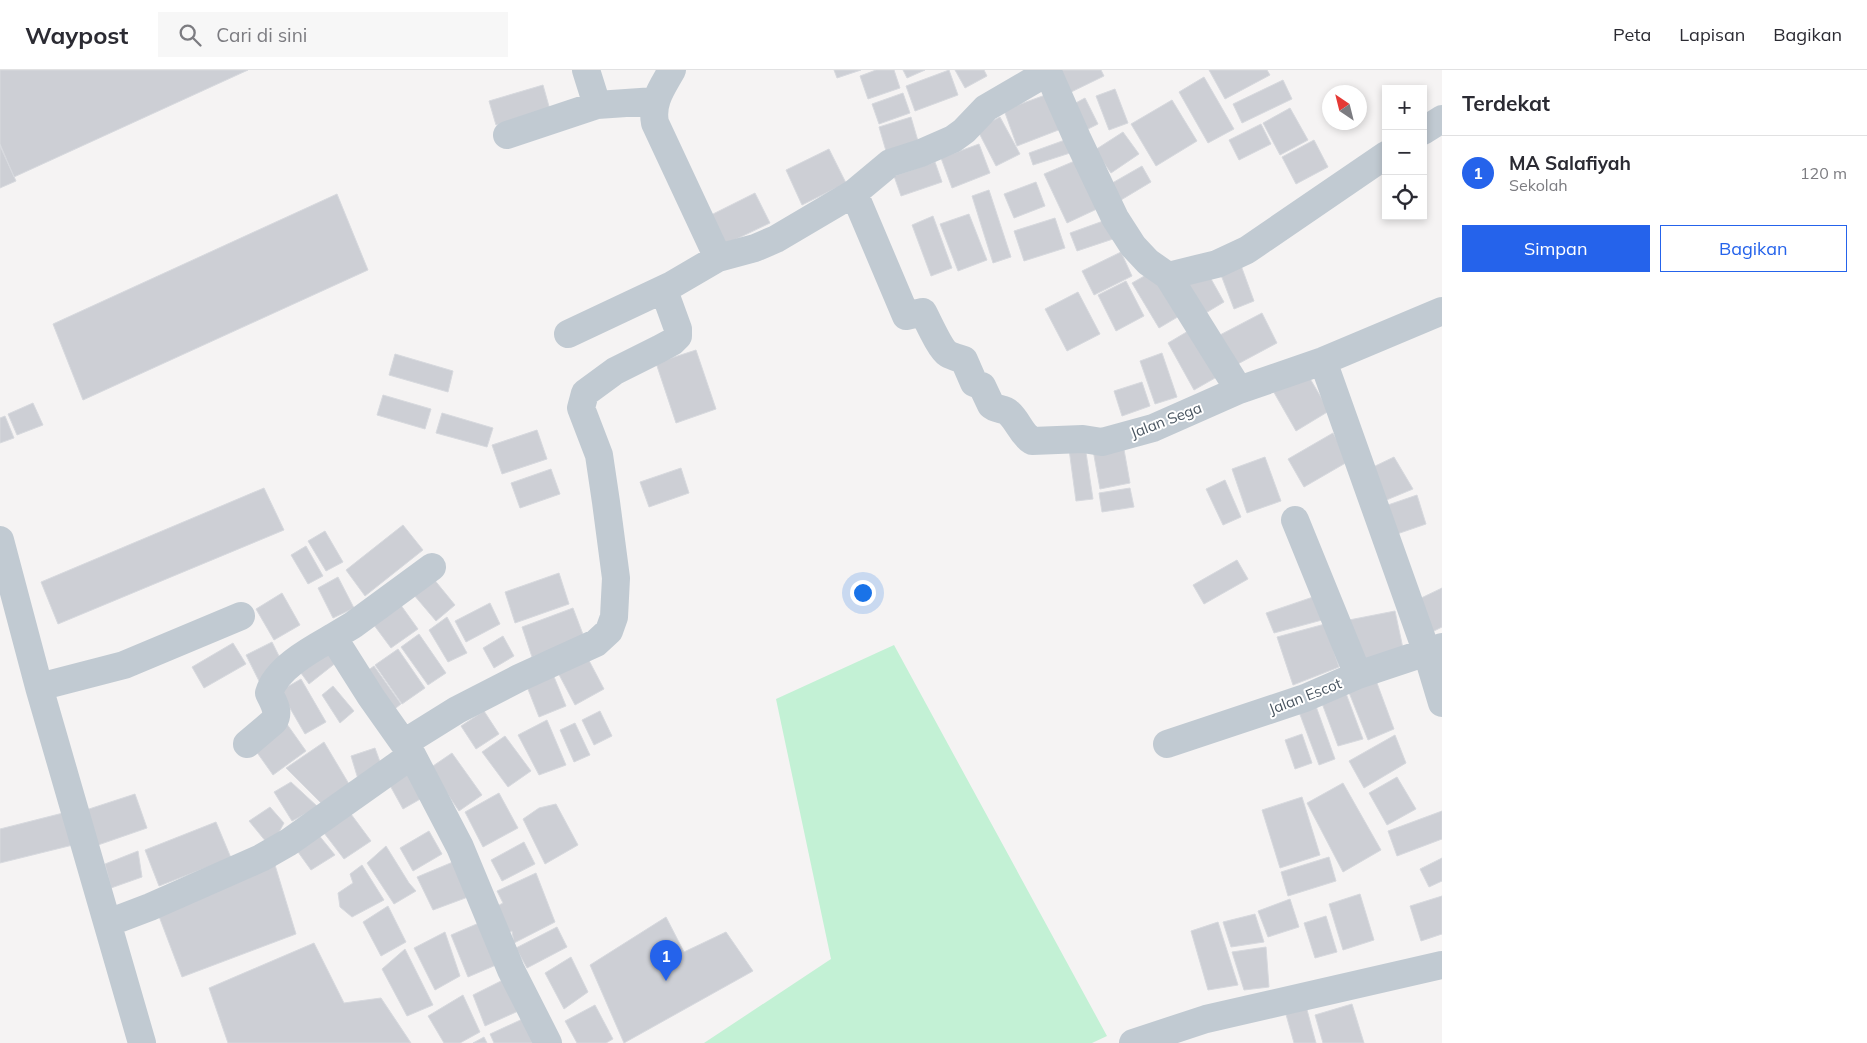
<!DOCTYPE html>
<html lang="id">
<meta charset="utf-8">
<style>
:root{--surface:#fff;--page:#f7f7f7;--text:#2b2b33;--muted:#7c7c81;--line:#e1e1e2;--accent:#2563eb}
body{margin:0;font-family:Mulish,sans-serif;background:var(--page);color:var(--text)}
.controls{position:absolute;right:15px;top:15px;display:grid;overflow:hidden;border-radius:0px;box-shadow:0 2px 8px #0003}
.controls button{width:45px;height:45px;display:grid;place-items:center;padding:0;border:0;border-bottom:1px solid var(--line);background:var(--surface);color:var(--text);font:25px sans-serif}
.compass{position:absolute;left:1322px;top:15px;width:45px;height:45px;border-radius:50%;background:var(--surface);box-shadow:0 2px 8px #0003;rotate:325deg}
.you{position:absolute;left:862px;top:522px;width:18px;height:18px;margin:-12px;border:4px solid #fff;border-radius:50%;background:#1a73e8;box-shadow:0 0 0 8px #1a73e833}
.badge{display:grid;place-items:center;width:32px;height:32px;border-radius:50%;background:var(--accent);color:#fff;font-size:16px;font-weight:700}
.pin{position:absolute;translate:-50% -41px;filter:drop-shadow(0 1px 2px #0008)}
.pin::after{content:'';position:absolute;top:26px;width:18px;height:15px;background:inherit;clip-path:polygon(0 0,100% 0,50% 100%)}
.list{margin:0;padding:0;list-style:none}
h2{display:flex;justify-content:space-between;align-items:center;height:65px;margin:0;padding:0 20px;font-size:21px}
h2 small{font-size:16px;font-weight:400;color:var(--muted)}
.list li{display:grid;grid-template-columns:32px 1fr auto;gap:15px;align-items:center;box-sizing:border-box;height:75px;padding:0 20px;border-top:1px solid var(--line)}
.list b{display:block;font-size:19px;white-space:nowrap}
.list p{margin:0;font-size:16px;white-space:nowrap;color:var(--muted)}
.list em{font-size:16px;font-style:normal;color:var(--muted)}
.actions{display:flex;gap:10px;padding:15px 20px}
.actions a{flex:1;padding:11px 0;border:1px solid var(--accent);border-radius:0px;text-align:center;font-size:18px;color:var(--accent)}
.actions .main{background:var(--accent);color:#fff}
.icon{flex:none;width:28px;height:28px;fill:none;stroke:currentColor;stroke-width:2;stroke-linecap:round;stroke-linejoin:round}
.map{position:relative;flex:none;width:1442px;height:973px;overflow:hidden}
header{display:flex;align-items:center;gap:30px;box-sizing:border-box;height:70px;padding:0 25px;background:var(--surface);border-bottom:1px solid var(--line)}
header strong{font-size:24px}
nav{display:flex;gap:28px;margin-inline-start:auto;font-size:18px}
.search{width:350px;height:45px;background:var(--page);display:flex;align-items:center;gap:12px;box-sizing:border-box;padding:0 18px;border-radius:0px;color:var(--muted);font-size:19px}
main{display:flex}
aside{flex:1;background:var(--surface)}
.map>svg:first-child{display:block}
</style>
<header>
<strong>Waypost</strong>
<div class="search"><svg class="icon" aria-label="search" viewBox="0 0 24 24"><circle cx="10" cy="10" r="6"/><path d="M15 15l6 6"/></svg>Cari di sini</div>
<nav><a>Peta</a><a>Lapisan</a><a>Bagikan</a></nav>
</header>
<main>
<div class="map">
<svg width="1442" height="973" viewBox="0 0 1442 973">
<rect width="100%" height="100%" fill="#f5f3f3"/>
<path fill="#c3f1d5" d="M894,575L1107,966L1092,973H704L831,889L776,629Z"/>
<path fill="#cdcfd5" stroke="#d7d9de" d="M0,0H248L14,107L0,74Z
M834,0H861L837,8Z
M876,0H894L900,18L868,29L860,6Z
M903,0H925L907,8Z
M949,0L958,25L915,41L906,16Z
M955,0H984L987,6L965,18Z
M1056,0H1101L1104,6L1067,24Z
M1209,0H1267L1270,5L1225,29Z
M1204,7L1234,59L1208,73L1179,22Z
M1283,10L1292,29L1242,53L1233,34Z
M543,15L550,40L496,55L489,31Z
M1115,19L1128,53L1109,60L1096,26Z
M903,23L910,43L879,54L872,34Z
M1048,24L1061,59L1017,76L1004,40Z
M1085,28L1098,54L1082,62L1070,36Z
M1172,30L1197,71L1156,96L1131,54Z
M1290,38L1308,70L1280,85L1263,53Z
M911,47L918,71L886,81L879,57Z
M1000,47L1020,84L996,96L977,59Z
M1261,54L1271,74L1239,90L1229,70Z
M1123,62L1139,84L1111,103L1095,80Z
M1065,70L1070,83L1033,95L1029,83Z
M1314,70L1328,97L1296,114L1282,87Z
M979,74L990,103L952,118L941,88Z
M0,76L16,111L0,118Z
M829,79L846,113L802,135L786,100Z
M1077,90L1099,138L1067,153L1044,104Z
M935,92L942,112L901,126L894,106Z
M1142,96L1151,112L1116,133L1107,116Z
M1036,112L1045,136L1014,148L1004,124Z
M989,120L1011,187L993,193L972,126Z
M755,123L770,153L726,174L711,145Z
M337,124L368,200L83,330L53,254Z
M969,144L987,190L958,201L940,154Z
M933,146L952,198L931,206L912,155Z
M1055,148L1065,178L1024,191L1014,161Z
M1106,150L1113,169L1077,181L1070,163Z
M1121,182L1132,206L1094,225L1082,201Z
M1239,190L1254,231L1234,239L1218,197Z
M1155,200L1181,245L1159,258L1132,213Z
M1206,200L1224,232L1199,247L1180,215Z
M1126,211L1144,246L1116,261L1098,225Z
M1078,222L1100,264L1067,281L1045,239Z
M1262,243L1277,273L1234,296L1218,266Z
M1195,257L1222,304L1194,320L1168,273Z
M696,280L716,339L676,353L656,293Z
M1162,283L1177,327L1155,334L1140,291Z
M395,284L453,301L448,322L389,305Z
M1305,300L1329,341L1296,361L1272,319Z
M1142,312L1150,336L1122,346L1114,321Z
M383,325L431,339L425,359L377,345Z
M33,333L43,355L17,365L8,344Z
M442,343L493,358L487,377L436,363Z
M5,346L14,368L0,373V348Z
M537,360L547,389L502,404L492,375Z
M1333,363L1349,391L1304,417L1288,389Z
M1123,374L1130,413L1100,419L1093,380Z
M1085,376L1093,429L1076,431L1069,379Z
M1265,387L1281,431L1247,443L1232,399Z
M1394,387L1413,419L1384,431L1369,399Z
M681,398L689,423L649,437L640,412Z
M551,399L560,424L520,438L511,413Z
M1225,410L1241,447L1223,455L1206,419Z
M264,418L284,460L58,554L41,512Z
M1130,418L1134,437L1102,442L1099,423Z
M1417,425L1426,454L1394,465L1385,436Z
M403,455L423,480L365,526L346,500Z
M325,461L343,492L326,501L308,471Z
M306,476L323,506L308,514L291,485Z
M1237,490L1248,509L1204,534L1193,515Z
M428,502L455,535L436,551L408,518Z
M559,503L569,534L515,553L505,522Z
M338,507L354,538L333,548L318,518Z
M1442,518V557L1432,562L1417,530Z
M282,523L300,555L274,570L256,539Z
M1316,526L1322,550L1274,563L1266,543Z
M395,527L418,559L391,578L368,547Z
M490,533L500,554L466,572L455,551Z
M573,538L584,567L532,587L522,557Z
M1395,541L1404,583L1357,593L1349,550Z
M447,547L467,583L448,592L429,560Z
M1325,554L1339,597L1293,615L1277,567Z
M419,564L446,603L428,615L401,577Z
M503,566L514,586L494,598L483,578Z
M272,572L285,598L259,611L246,585Z
M233,573L246,594L204,618L192,597Z
M331,573L342,588L309,614L298,599Z
M398,579L425,618L402,634L375,595Z
M584,581L604,619L575,635L555,597Z
M374,596L401,634L387,645L360,606Z
M550,597L566,636L539,647L524,609Z
M1374,605L1394,659L1368,670L1346,615Z
M301,609L326,652L305,664L280,621Z
M333,616L354,641L340,653L322,625Z
M1344,618L1363,669L1338,676L1320,628Z
M1313,628L1335,689L1319,695L1296,634Z
M484,641L499,664L476,679L461,656Z
M600,641L612,666L594,675L582,650Z
M284,650L306,681L273,705L251,674Z
M547,650L566,695L539,705L518,665Z
M575,653L590,685L574,692L560,660Z
M1302,664L1312,693L1295,699L1285,670Z
M1395,665L1406,693L1364,718L1349,691Z
M505,666L531,701L508,717L482,682Z
M324,672L349,714L321,733L286,698Z
M375,678L383,700L358,709L351,686Z
M452,683L482,725L459,741L430,698Z
M413,695L429,724L403,739L387,710Z
M1397,707L1416,739L1387,755L1369,723Z
M291,712L318,737L292,751L274,722Z
M1343,713L1381,780L1343,802L1307,733Z
M499,723L518,758L483,777L465,742Z
M135,724L147,758L98,775L86,740Z
M1302,727L1320,785L1280,798L1262,740Z
M556,734L578,775L545,794L523,749L539,738Z
M270,737L284,753L279,762L267,773L249,751Z
M348,740L371,771L344,789L321,759Z
M1442,741V769L1397,786L1388,761Z
M67,742L77,774L0,793V759Z
M216,752L231,788L159,816L145,780Z
M313,758L335,785L311,800L293,775Z
M429,761L442,784L413,801L400,778Z
M524,772L535,794L502,811L491,790Z
M386,776L409,813L416,821L394,834L367,793Z
M138,781L142,807L111,818L105,794Z
M1329,787L1336,811L1288,826L1281,802Z
M1442,788V811L1429,817L1420,799Z
M453,792L468,827L433,840L417,807Z
M275,795L296,864L182,907L157,841Z
M362,795L384,830L352,847L340,837L338,823L353,813L350,804Z
M536,803L555,852L514,873L512,861L502,865L490,840L503,833L497,821Z
M1360,824L1374,870L1343,880L1329,834Z
M1442,826V864L1421,871L1410,836Z
M1290,829L1299,857L1268,867L1258,841Z
M388,836L406,872L381,886L363,852Z
M1255,844L1264,872L1231,877L1223,852Z
M1326,846L1337,882L1315,888L1304,853Z
M666,847L684,882L726,862L753,901L624,973L590,895Z
M486,850L503,892L468,907L451,865Z
M1218,852L1238,915L1208,920L1191,861Z
M557,857L567,877L527,898L516,878Z
M445,862L460,906L435,920L414,878Z
M314,873L344,933L381,928L411,973H228L209,918Z
M1266,877L1269,917L1244,920L1232,882Z
M405,879L433,935L407,946L382,899Z
M571,887L588,922L564,939L545,903Z
M509,907L525,938L485,956L473,925Z
M463,925L480,962L460,973H444L428,946Z
M1352,934L1364,973H1323L1315,945Z
M595,935L613,969L606,973H577L565,951Z
M1306,936L1316,973H1294L1285,941Z
M527,947L545,973H494L490,964Z
M484,967L487,973H473Z"/>
<g fill="none" stroke-linecap="round" stroke-linejoin="round">
<path stroke="#c1cad2" stroke-width="28" d="M586,0L597,35
M672,0C662,18 651,32 655,53L718,188
M1047,0L1077,68L1115,148L1133,176L1148,192L1168,206L1239,320
M1423,61L1442,49
M507,65L597,35L655,31
M854,123L906,246L923,242C928,251 940,279 948,284C953,287 959,288 964,290L974,313L982,316L991,335C996,340 1004,338 1009,343C1018,351 1021,364 1032,371L1083,369L1102,372L1153,358L1239,320L1323,291L1442,241
M1168,206L1217,194L1247,180L1386,85
M568,264L670,216
M1323,291L1427,583L1442,633
M1295,450L1358,605
M0,470L39,617L142,973
M333,567L353,555L432,497
M39,617L124,595L241,546
M404,673L457,640L519,608L596,573L609,561L614,547L616,508L606,432L599,385L581,338L585,323L615,301L659,279L672,272L678,266V259L666,226V221L670,216L718,188L755,178L776,169L854,123L890,93L921,83L953,69L964,61L986,38L1048,2
M247,674L274,651C280,641 273,632 269,623C276,598 312,579 333,567L371,627L412,685L460,777L511,900L548,973
M1167,674L1305,628L1358,605L1442,577
M108,853L150,837L261,788L289,772L412,685
M1133,973L1206,949L1442,895"/>
</g>
<g text-anchor="middle" dominant-baseline="central" stroke-width="4" stroke-linejoin="round" paint-order="stroke">
<g font-size="15" fill="#4a5661" stroke="#fff">
<text transform="translate(1166 350) rotate(-21)">Jalan Sega</text>
<text transform="translate(1305 626) rotate(-21)">Jalan Escot</text>
</g>
</g>
</svg>
<div class="controls">
<button>+</button>
<button>−</button>
<button><svg class="icon" aria-label="locate" viewBox="0 0 24 24"><circle cx="12" cy="12" r="6"/><path d="M12 2v4M12 18v4M2 12h4M18 12h4"/></svg></button>
</div>
<svg class="compass" viewBox="-18 -18 36 36"><path d="M0-13l5 13h-10z" fill="#e53935"/><path d="M0 13l5-13h-10z" fill="#7c7c81"/></svg>
<div class="you"></div>
<div class="pin badge" style="left:666px;top:911px">1</div>
</div>
<aside>
<h2>Terdekat<small></small></h2>
<ul class="list">
<li><span class="badge">1</span><div><b>MA Salafiyah</b><p>Sekolah</p></div><em>120 m</em></li>
</ul>
<div class="actions"><a class="main">Simpan</a><a>Bagikan</a></div>
</aside>
</main>
